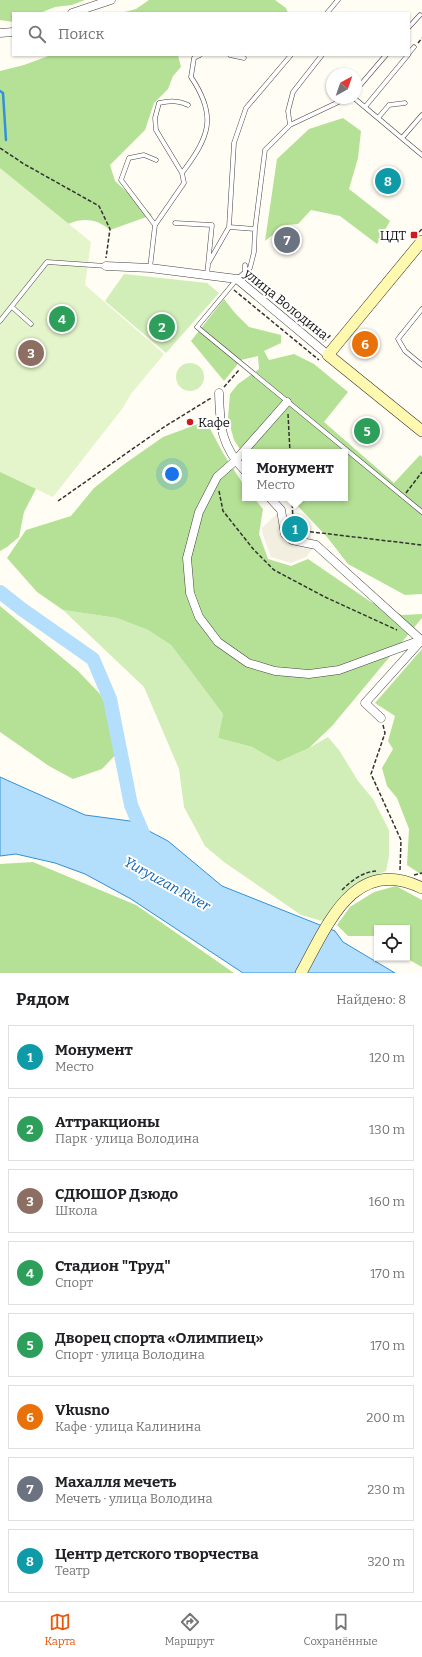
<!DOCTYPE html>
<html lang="ru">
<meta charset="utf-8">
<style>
:root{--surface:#fff;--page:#f6f6f6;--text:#202124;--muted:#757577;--line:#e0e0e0;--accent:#ea580c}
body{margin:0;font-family:Bitter,serif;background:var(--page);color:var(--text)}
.controls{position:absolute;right:12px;bottom:12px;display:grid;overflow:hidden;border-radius:0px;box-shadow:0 1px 3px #0004}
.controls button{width:36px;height:36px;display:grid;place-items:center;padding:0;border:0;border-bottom:1px solid var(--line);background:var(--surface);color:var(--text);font:20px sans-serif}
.compass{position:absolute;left:326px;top:68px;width:36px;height:36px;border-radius:50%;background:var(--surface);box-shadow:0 1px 3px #0004;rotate:40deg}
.you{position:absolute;left:172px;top:474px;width:14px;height:14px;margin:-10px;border:3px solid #fff;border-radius:50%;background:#1a73e8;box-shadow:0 0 0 6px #1a73e833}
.badge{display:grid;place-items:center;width:26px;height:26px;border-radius:50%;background:var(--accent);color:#fff;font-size:13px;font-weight:700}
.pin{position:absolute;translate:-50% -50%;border:2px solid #fff;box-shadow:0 1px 4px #0006}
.popup{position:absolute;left:242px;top:449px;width:106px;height:52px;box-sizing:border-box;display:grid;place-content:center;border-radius:0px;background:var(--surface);filter:drop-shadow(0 1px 3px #0005);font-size:13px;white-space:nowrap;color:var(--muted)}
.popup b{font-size:15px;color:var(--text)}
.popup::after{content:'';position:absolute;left:50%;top:100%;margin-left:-8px;border:8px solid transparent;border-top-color:var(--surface)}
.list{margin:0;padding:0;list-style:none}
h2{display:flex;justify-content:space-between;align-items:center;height:52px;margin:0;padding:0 16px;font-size:17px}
h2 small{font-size:13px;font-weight:400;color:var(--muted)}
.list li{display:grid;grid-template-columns:26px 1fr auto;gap:12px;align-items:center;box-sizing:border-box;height:64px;margin:0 8px 8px;padding:0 8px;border:1px solid var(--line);border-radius:0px}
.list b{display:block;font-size:15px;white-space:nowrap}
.list p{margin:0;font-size:13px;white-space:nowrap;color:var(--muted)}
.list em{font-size:13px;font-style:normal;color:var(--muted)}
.icon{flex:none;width:22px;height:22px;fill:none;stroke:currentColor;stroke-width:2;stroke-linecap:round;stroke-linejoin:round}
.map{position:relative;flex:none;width:422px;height:973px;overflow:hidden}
.search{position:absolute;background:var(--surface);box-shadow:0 1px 3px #0004;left:12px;right:12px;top:12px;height:44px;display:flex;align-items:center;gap:10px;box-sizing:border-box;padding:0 14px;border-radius:0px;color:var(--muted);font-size:15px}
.sheet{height:628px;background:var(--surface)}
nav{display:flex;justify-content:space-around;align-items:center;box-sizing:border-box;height:56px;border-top:1px solid var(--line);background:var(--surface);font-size:11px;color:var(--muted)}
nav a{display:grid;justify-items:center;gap:2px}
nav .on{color:var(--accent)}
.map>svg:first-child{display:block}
</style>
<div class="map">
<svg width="422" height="973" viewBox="0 0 422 973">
<rect width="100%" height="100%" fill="#fffdf4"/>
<path fill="#d2eeb8" d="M124,274L207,283L219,293L166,353L105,301Z
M176 377a14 14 0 1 1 28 0a14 14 0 1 1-28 0Z
M63,610L117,618L148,630L171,645L223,714L218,738L252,747L278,762L309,748L328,737L339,750L358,781L373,799L389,830V856L386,871L372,877L326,922L301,915L224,862L205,846L184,807L179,769L144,687Z"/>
<path fill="#b5e196" d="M0,0H85L72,5L55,7L40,13H13V22L0,20Z
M149,0H275L286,8L288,13H121L136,9Z
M51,55H178L181,67L173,76L168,89L154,103L145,130L110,165L115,181L152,215L110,230C93,216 77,218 59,229L0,188V71L24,65Z
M343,118L361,131L358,158L349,189L390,221L377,244L340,216L311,210L298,224L285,225L265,241L277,159L309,129Z
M224,299L235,313L249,327L281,335V343L264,351L269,360L294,354L314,364L348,392L324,422L394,483L420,455L422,457V594L405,595L348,564L327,537L296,504L286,498H345V452H245V457L234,440L228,418L230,394L238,384L259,369L258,356L241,360L224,381L191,341Z
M206,421L223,453L245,487V498H254L263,509L259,534L268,559L291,566L308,559L371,602L402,615L422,614V618L332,726L309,748L278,762L252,747L218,738L223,714L171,645L148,630L117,618L63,610L37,592L7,558L26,530L71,516L94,488L123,465L163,437Z
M0,466L39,483L24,512L19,537L7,547L0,551Z
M0,606L78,671L100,694L116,723L123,747L102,769L73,779L49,766L0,732Z
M422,649V875L407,865L409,829L397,798L387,786L382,768L393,749L388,741L395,716L375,703Z
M33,862L136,905L234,973H0V864Z
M396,886L422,900V967L406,958L407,928H377V938L375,936H348L337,925L350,907L374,892Z"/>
<path fill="#e5f5cb" d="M0,168L91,242L85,285L164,354L131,394L122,409L53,497L0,472Z"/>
<path fill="#f2eee0" d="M281,510L317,543L306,557L291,563L271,557L263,535L262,528Z"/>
<path fill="#b3defc" stroke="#3291da" d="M0,777L85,815L130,821L168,841L222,886L335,931L343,942L395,973H243L131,899L85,874L55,863L16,854L0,856Z"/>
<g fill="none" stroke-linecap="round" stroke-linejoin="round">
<path stroke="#3291da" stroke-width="2.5" d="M0,91L3,93L6,140"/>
<path stroke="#b3defc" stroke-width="14" d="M0,592L23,610L93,659L110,699L131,805L147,843"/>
<defs>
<path id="lane" d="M327,13L338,0
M409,27L420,15
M409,53L414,47
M230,55L244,58
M356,90L386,55
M347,98L290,125L265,150L255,229L254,252L250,268L237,279L197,327L422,512
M354,98L422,155
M365,107L408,55
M378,118L389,105L405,103
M290,125L288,111L293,92L322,55
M402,138L422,115
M182,173C209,137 218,117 191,77L194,58L200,55
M175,223L212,225L207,275
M155,225L184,183L182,173L156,130L155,118L159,103C169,101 178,100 188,105
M229,227L255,229
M209,262L229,227L234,143L246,108L291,55
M150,268L155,225L121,180L129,158L144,155L156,160
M245,273V265
M12,307L31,324
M422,309L398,339L405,351L422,365
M0,321L47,262L106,266"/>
<path id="street" d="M72,13L111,0
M0,33L13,32
M106,266L150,268L237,279L328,355
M219,393C220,427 221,446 245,471
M270,498L281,510L285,534L292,540L316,545L421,640L339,670L309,674L275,671L248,663L218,642L199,617L190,593L187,558L199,512L217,477L235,461L287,402
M381,718L365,703L421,641"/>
<path id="secondary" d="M422,241L328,355L422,431
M301,973C327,926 354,854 422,888"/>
</defs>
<use href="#lane" stroke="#434343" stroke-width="5"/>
<use href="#street" stroke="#434343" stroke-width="9"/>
<use href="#secondary" stroke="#323232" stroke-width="12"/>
<path stroke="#323232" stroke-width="1.5" stroke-dasharray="4 2" stroke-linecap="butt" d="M418,43L422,38
M0,148L24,164L99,206L110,229L106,258
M419,232L422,229
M234,290L319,360
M323,342L332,334
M224,387L239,370
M288,414L290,452
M219,491L223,511L254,550L274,570L325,597L397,630
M406,493L422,472
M292,498L293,522
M58,501L164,427L211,398
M304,531L422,545
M383,725L385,733L371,774L401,840L400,870
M414,875L422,873
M342,890C351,881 362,872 376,871"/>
<use href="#lane" stroke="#fff" stroke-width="4"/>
<use href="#street" stroke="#fff" stroke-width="8"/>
<use href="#secondary" stroke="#fff9af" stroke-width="11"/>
</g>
<g fill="#cf191c" stroke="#fff" stroke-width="1.5">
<rect x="410" y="231" width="8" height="8" rx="2"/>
<circle cx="190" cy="422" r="4"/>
</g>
<g text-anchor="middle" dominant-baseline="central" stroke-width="4" stroke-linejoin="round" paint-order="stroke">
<g font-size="13" fill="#101010" stroke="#fff" text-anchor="end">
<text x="406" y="235">ЦДТ</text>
<text x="198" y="422" text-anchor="start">Кафе</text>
</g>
<g font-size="13" fill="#101010" stroke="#fff">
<text transform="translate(286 304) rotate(39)">улица Володина</text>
</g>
<g font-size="14" font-style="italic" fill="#0c62b0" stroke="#fff">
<text transform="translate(167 884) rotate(29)">Yuryuzan River</text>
</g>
</g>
</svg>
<div class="controls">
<button><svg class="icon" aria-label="locate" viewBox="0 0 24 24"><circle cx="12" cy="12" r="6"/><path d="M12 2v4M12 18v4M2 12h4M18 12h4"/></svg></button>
</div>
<svg class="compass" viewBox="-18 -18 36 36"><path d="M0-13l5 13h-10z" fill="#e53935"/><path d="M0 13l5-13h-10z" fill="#757577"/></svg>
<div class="you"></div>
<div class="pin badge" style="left:295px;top:529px;background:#0f9aa8">1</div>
<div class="popup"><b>Монумент</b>Место</div>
<div class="pin badge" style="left:162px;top:327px;background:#2e9e5b">2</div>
<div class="pin badge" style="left:31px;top:353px;background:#8d6e63">3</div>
<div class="pin badge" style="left:62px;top:319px;background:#2e9e5b">4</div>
<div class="pin badge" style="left:367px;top:431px;background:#2e9e5b">5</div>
<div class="pin badge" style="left:365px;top:344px;background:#e8710a">6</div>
<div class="pin badge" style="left:287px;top:240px;background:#6b7280">7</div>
<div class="pin badge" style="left:388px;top:181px;background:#0f9aa8">8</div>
<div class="search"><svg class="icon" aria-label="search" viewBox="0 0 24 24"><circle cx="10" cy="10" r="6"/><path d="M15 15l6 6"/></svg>Поиск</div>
</div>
<section class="sheet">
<h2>Рядом<small>Найдено: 8</small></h2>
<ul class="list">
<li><span class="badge" style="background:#0f9aa8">1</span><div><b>Монумент</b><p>Место</p></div><em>120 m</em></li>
<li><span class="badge" style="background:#2e9e5b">2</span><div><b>Аттракционы</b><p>Парк · улица Володина</p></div><em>130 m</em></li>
<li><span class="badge" style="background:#8d6e63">3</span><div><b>СДЮШОР Дзюдо</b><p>Школа</p></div><em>160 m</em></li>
<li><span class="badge" style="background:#2e9e5b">4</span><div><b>Стадион &quot;Труд&quot;</b><p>Спорт</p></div><em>170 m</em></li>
<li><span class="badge" style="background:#2e9e5b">5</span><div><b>Дворец спорта «Олимпиец»</b><p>Спорт · улица Володина</p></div><em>170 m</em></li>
<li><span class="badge" style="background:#e8710a">6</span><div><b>Vkusno</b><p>Кафе · улица Калинина</p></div><em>200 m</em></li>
<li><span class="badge" style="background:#6b7280">7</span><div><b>Махалля мечеть</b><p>Мечеть · улица Володина</p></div><em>230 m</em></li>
<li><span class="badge" style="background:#0f9aa8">8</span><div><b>Центр детского творчества</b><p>Театр</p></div><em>320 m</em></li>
</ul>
</section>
<nav>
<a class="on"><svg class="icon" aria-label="map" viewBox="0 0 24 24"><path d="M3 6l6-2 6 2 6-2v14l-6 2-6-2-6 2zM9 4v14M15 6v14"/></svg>Карта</a>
<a><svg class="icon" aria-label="directions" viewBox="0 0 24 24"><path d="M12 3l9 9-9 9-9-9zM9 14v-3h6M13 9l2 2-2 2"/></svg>Маршрут</a>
<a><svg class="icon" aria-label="saved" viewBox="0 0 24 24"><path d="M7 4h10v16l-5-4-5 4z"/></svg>Сохранённые</a>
</nav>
